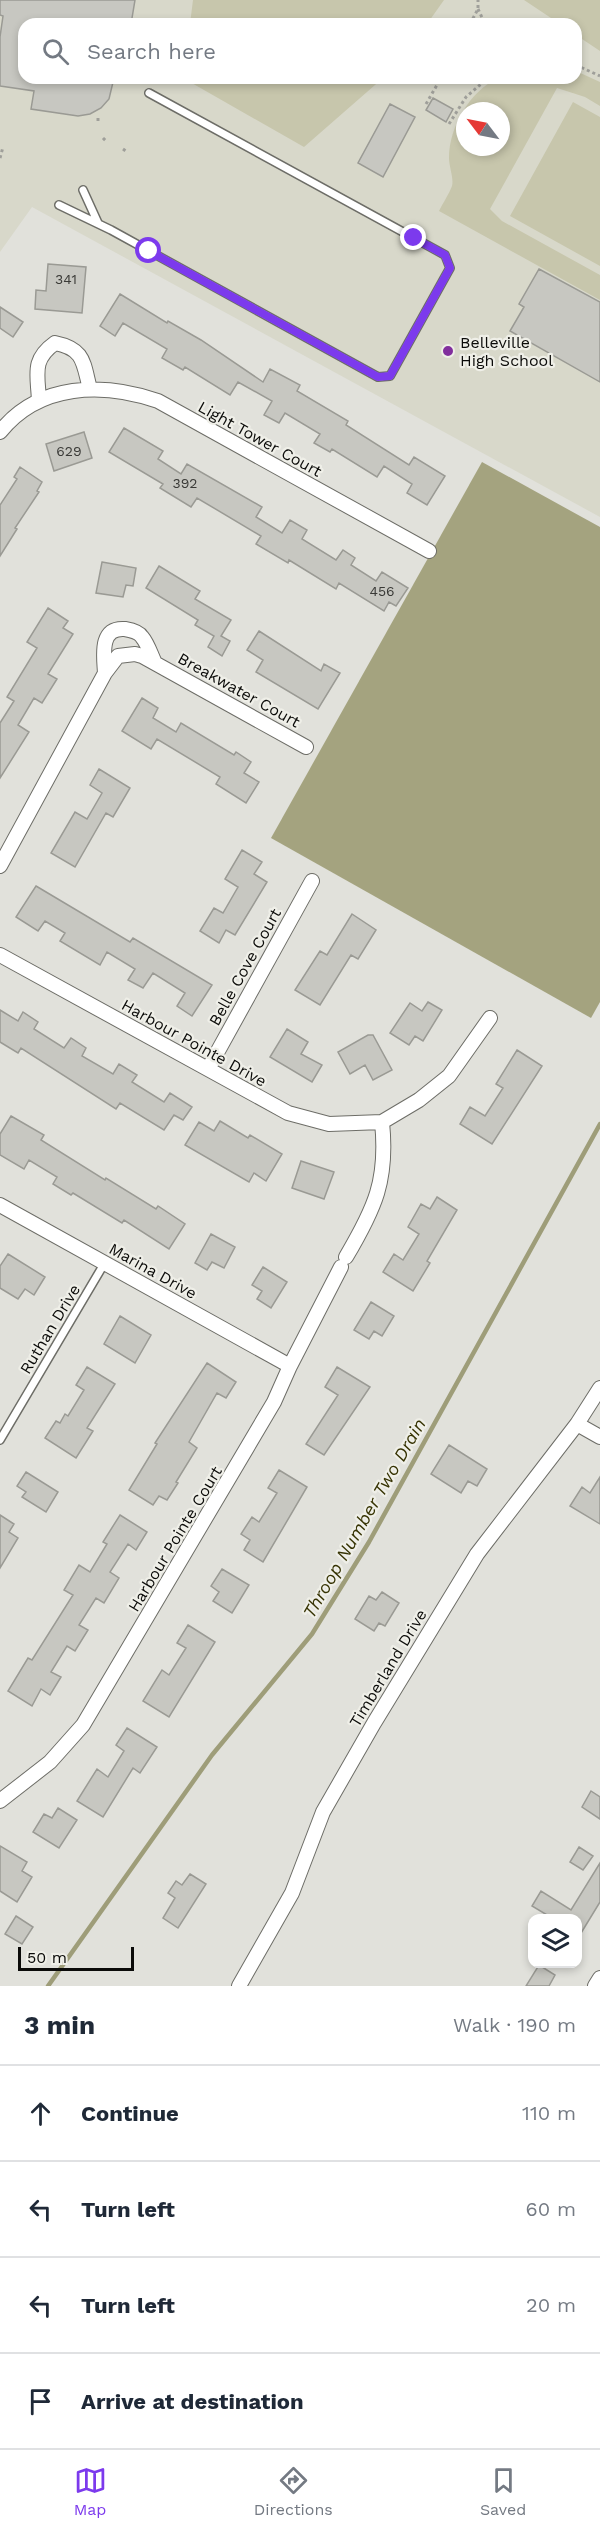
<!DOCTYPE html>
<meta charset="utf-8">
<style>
:root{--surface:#fff;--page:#f2f2f3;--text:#1f2937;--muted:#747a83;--line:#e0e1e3;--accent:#7c3aed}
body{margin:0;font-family:"Work Sans",sans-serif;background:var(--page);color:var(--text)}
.controls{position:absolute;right:18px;bottom:18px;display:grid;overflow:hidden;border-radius:12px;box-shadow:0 3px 9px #0003}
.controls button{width:54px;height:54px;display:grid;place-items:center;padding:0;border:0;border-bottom:2px solid var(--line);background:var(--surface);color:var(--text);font:30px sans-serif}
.compass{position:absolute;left:456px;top:102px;width:54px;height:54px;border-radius:50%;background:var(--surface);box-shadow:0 3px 9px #0003;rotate:302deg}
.scale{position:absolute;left:18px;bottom:15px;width:116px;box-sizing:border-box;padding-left:6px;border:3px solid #0b0b09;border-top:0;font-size:16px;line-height:21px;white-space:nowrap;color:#0b0b09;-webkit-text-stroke:4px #efefe8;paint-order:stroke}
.stop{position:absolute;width:18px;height:18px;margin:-14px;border:4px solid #7c3aed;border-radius:50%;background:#fff}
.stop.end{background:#7c3aed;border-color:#fff;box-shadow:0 2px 6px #0008}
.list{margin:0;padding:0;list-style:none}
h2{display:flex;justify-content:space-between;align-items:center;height:78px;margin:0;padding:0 24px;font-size:26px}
h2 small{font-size:20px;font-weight:400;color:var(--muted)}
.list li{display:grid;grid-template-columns:39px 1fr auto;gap:18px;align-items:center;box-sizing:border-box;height:96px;padding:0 24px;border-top:2px solid var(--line)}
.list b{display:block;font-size:22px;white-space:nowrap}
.list em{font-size:20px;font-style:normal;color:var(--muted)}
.icon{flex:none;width:33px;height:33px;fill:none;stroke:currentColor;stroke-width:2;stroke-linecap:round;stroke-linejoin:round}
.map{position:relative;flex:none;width:600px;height:1986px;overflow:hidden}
.search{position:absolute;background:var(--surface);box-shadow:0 3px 9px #0003;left:18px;right:18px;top:18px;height:66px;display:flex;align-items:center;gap:15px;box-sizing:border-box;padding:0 21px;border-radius:18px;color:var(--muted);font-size:22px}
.sheet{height:462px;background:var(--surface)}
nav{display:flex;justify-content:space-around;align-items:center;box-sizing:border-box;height:84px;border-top:2px solid var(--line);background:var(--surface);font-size:16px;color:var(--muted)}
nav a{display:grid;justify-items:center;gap:3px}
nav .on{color:var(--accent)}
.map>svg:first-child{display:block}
</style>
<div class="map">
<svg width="600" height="1986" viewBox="0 0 600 1986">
<rect width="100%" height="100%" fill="#e1e1db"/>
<path fill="#d8d8ca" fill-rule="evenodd" d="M0,0H600V517L32,207L0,252ZM24,24H576V78H24ZM465,111H501V147H465Z"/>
<path fill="#c7c6ac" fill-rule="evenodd" d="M193,0H444L427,24H190Z
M524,0H600V51L576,35V24H560Z
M576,71L600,82V106L585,97L557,88L490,209L502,221L600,275V300L439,211C443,203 449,194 452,186C454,178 449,167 449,158C449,127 470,91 498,78H576ZM465,111H501V147H465Z
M183,78H383L304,147Z
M573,102L600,117V266L510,216Z"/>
<path fill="#a4a37f" d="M482,462L600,527V1002L591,1018L271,838Z"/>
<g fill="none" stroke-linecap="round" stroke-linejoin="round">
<path stroke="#9e9d79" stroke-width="4.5" d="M48,1986L212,1755L312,1634L369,1542L600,1124"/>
</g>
<path fill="#c7c7c1" stroke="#9a9a94" stroke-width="1.5" d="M0,0H135L131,24H24V78H114L109,99L101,108L90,114L78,116L31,109L34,91L0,86V37L3,16L0,15Z
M433,98L453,109L446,122L426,110Z
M390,104L415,117L383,177L358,163Z
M48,264L86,267L82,313L35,309L36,290L46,291Z
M539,269L600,302V382L510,331L524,307L519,304Z
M120,294L167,323L168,321L201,340L263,382L270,369L300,385L297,391L348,421L346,425L409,465L414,457L445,476L427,505L407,493L412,484L384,466L377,477L332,449L330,452L314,443L320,434L285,413L279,423L264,415L272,401L238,382L230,395L185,367L183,370L162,358L167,349L123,323L115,336L100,326Z
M0,307L23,322L13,337L0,328Z
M124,428L163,451L158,459L181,474L187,464L262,507L256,517L282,533L290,520L307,530L302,539L336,560L343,550L355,558L351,565L376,581L382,572L408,588L396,606L389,602L384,611L339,583L336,589L289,560L288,563L256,544L261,536L197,498L191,507L160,488L163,484L109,452Z
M84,432L92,458L54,471L46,444Z
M20,467L42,482L37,491L39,492L15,528L17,529L0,556V505L17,479L14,477Z
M102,562L136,568L133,586L126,585L123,597L96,593Z
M159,566L200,591L195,599L231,620L221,636L230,641L222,656L208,647L214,636L195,625L198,620L146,588Z
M48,608L68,621L63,628L73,634L48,674L57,679L42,703L34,698L18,725L29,732L0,778V723L14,701L7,697L37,648L27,642Z
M259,631L321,671L324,664L340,673L318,709L256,672L263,660L247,650Z
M142,698L158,708L153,718L176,732L181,723L234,755L236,752L251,762L244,773L259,782L246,803L216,784L220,777L157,739L151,749L122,731Z
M99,769L130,788L113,817L106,813L75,867L51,853L75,812L87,819L102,793L90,785Z
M242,850L262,862L254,874L267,882L235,935L226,930L219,943L200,931L214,908L223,913L238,887L225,879Z
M36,886L130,942L133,938L212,985L192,1016L177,1006L185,993L153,973L143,988L128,980L135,969L107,952L100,965L60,941L65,933L45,921L38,931L16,917Z
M352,914L376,930L358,959L351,955L320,1005L295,990L320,951L327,955Z
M428,1002L442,1010L423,1041L415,1036L409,1045L390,1033L410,1003L422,1011Z
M0,1010L18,1021L23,1012L38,1022L34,1029L64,1048L71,1038L86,1048L82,1056L113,1074L119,1064L137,1075L132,1082L164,1102L170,1093L192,1107L183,1120L174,1115L164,1130L120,1103L116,1109L21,1048L18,1053L0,1042Z
M287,1029L308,1042L301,1054L322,1065L312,1082L270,1057Z
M368,1035H373L392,1070L373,1080L365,1065L350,1074L338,1052Z
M517,1050L542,1066L492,1144L460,1124L470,1107L485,1116L503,1088L496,1084Z
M11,1116L44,1135L41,1140L105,1180L106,1178L156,1209L158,1206L185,1224L169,1249L124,1220L122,1223L73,1193L71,1195L53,1184L57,1177L29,1160L24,1169L0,1155V1134Z
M220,1121L248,1138L250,1135L282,1154L266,1181L254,1173L249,1182L185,1145L199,1122L214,1131Z
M301,1161L334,1172L324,1199L292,1188Z
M437,1197L457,1210L427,1261L430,1263L413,1291L383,1272L394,1254L403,1260L419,1234L408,1227L421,1204L430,1209Z
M211,1234L235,1247L224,1268L212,1262L207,1270L195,1263Z
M8,1254L45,1277L34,1295L25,1289L18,1299L0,1288V1266Z
M263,1267L287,1282L271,1308L257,1299L262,1291L252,1285Z
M371,1302L394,1316L382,1336L374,1331L369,1339L354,1330Z
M120,1316L151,1335L135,1363L104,1344Z
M207,1363L236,1382L226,1398L217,1393L189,1442L197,1448L176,1482L178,1483L167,1500L159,1496L153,1505L129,1490L157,1444L155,1443Z
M87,1367L115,1384L87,1428L93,1431L76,1458L45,1438L56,1421L60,1423L65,1414L68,1416L84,1390L76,1385Z
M337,1367L370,1387L324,1455L306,1444L338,1395L325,1387Z
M449,1445L487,1469L477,1486L468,1481L461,1493L431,1474Z
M279,1470L307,1487L263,1562L244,1550L250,1540L241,1534L252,1517L259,1522L277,1493L268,1488Z
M26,1472L58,1492L46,1512L22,1497L26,1492L17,1486Z
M600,1477V1524L570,1506L582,1487L590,1493Z
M0,1515L14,1524L9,1532L18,1538L0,1568Z
M120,1515L147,1532L136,1550L128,1544L110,1572L119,1578L104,1603L96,1598L79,1625L88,1630L75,1651L67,1646L51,1672L61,1677L50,1695L41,1689L32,1706L8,1691L28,1658L32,1660L73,1595L64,1590L79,1565L90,1572L107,1544L103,1542Z
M222,1569L249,1585L232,1613L213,1601L219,1592L211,1586Z
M382,1592L399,1603L385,1626L379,1623L374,1631L355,1619L369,1596L376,1600Z
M188,1625L215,1642L169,1717L143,1701L162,1670L169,1675L186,1648L177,1643Z
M127,1728L157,1747L140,1773L133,1768L103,1817L77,1801L97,1769L108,1777L124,1751L116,1745Z
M591,1791L600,1797V1819L582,1807Z
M58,1808L77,1820L59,1848L33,1832L44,1814L52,1818Z
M0,1846L27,1862L22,1871L32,1877L17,1902L0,1891Z
M579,1847L593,1856L583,1870L570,1862Z
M600,1863V1902L578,1938V1918H552L532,1906L541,1891L571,1910Z
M190,1874L206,1884L178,1928L163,1918L175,1898L168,1893L176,1881L182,1885Z
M16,1916L33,1927L22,1944L5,1934Z
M539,1965L555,1975L549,1986H526Z"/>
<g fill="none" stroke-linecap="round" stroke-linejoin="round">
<defs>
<path id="service" d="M83,190L98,223
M59,205L111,230L378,377L390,376L450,268L445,255L149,93
M0,1440L104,1264"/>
<path id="minor" d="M39,401C38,375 31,360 55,343C85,349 83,363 90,389
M0,432C39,383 103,382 158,401L429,551
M105,673C104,656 99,627 125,629C131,630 139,632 142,637C148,644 151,655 155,663
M0,866L105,673L118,656L135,654L142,656L306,747
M0,955L288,1113L329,1124L382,1122
M208,1069L312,881
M0,1205L290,1366
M346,1257C375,1208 388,1180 382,1122L419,1100L449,1076L490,1018
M577,1424L600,1437
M0,1801L50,1762L83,1725L274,1402L290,1366L341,1267
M239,1986L292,1893L323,1812L374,1723L477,1554L577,1424L600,1388
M595,1986L600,1978"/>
</defs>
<use href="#service" stroke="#6d6d67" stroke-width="10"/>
<use href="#minor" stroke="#6d6d67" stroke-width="16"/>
<path stroke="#9f9f9a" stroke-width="3" stroke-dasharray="3 3" stroke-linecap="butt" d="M478,9L485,24
M470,24L478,9V0
M576,65L600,76
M426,104L441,78
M98,118V121
M449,124L466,97L488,78
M103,138L107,142
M123,149L127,152
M0,158L3,147"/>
<use href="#service" stroke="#fff" stroke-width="7"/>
<use href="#minor" stroke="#fff" stroke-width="14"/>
</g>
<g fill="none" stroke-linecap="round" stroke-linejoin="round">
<path stroke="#7c3aed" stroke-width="8" d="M149,251L378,377L390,376L450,268L445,255L414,238"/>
</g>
<circle fill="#812e9d" stroke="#efefe8" stroke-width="2" cx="448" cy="351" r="6"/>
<g text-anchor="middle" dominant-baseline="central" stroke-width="4.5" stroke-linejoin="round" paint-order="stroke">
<g font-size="14" fill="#3a3a37">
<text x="66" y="279">341</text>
<text x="69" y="451">629</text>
<text x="185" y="483">392</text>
<text x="382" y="591">456</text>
</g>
<g font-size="16" fill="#0b0b09" stroke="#efefe8" text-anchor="start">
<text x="460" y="342">Belleville<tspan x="460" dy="18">High School</tspan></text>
</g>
<g font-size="16" fill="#0b0b09" stroke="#efefe8">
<text transform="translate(260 439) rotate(29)">Light Tower Court</text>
<text transform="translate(239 690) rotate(29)">Breakwater Court</text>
<text transform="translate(245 967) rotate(-61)">Belle Cove Court</text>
<text transform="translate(194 1043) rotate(29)">Harbour Pointe Drive</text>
<text transform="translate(153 1271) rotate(29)">Marina Drive</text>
<text transform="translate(50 1329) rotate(-59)">Ruthan Drive</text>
<text transform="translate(175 1539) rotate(-59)">Harbour Pointe Court</text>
<text transform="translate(388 1668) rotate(-59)">Timberland Drive</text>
</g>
<g font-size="18" font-style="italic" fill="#363303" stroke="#efefe8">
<text transform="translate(364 1518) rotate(-60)">Throop Number Two Drain</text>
</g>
</g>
</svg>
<div class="controls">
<button><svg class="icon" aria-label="layers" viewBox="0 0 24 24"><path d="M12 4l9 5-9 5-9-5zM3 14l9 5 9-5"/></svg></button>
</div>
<svg class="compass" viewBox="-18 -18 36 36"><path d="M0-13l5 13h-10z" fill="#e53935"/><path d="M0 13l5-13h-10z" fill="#747a83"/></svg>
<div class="scale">50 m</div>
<div class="stop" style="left:149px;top:251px"></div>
<div class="stop end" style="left:414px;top:238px"></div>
<div class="search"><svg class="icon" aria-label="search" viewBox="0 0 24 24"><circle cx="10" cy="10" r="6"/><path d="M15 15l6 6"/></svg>Search here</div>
</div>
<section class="sheet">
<h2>3 min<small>Walk · 190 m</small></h2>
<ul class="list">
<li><svg class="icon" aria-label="ahead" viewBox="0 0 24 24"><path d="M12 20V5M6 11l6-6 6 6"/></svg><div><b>Continue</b></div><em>110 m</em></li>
<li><svg class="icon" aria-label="left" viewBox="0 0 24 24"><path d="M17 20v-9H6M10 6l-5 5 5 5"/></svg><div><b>Turn left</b></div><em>60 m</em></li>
<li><svg class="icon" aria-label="left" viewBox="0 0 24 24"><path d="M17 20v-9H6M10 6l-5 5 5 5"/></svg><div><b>Turn left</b></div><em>20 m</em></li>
<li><svg class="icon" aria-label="arrive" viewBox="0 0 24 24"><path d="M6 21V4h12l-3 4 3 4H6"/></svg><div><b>Arrive at destination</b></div></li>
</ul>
</section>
<nav>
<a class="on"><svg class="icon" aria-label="map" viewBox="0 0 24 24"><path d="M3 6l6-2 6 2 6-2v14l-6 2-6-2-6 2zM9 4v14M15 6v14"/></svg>Map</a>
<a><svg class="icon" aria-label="directions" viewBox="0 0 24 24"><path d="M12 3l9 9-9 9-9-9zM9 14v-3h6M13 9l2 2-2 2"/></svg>Directions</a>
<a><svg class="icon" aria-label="saved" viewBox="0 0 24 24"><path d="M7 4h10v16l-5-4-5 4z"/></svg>Saved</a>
</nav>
